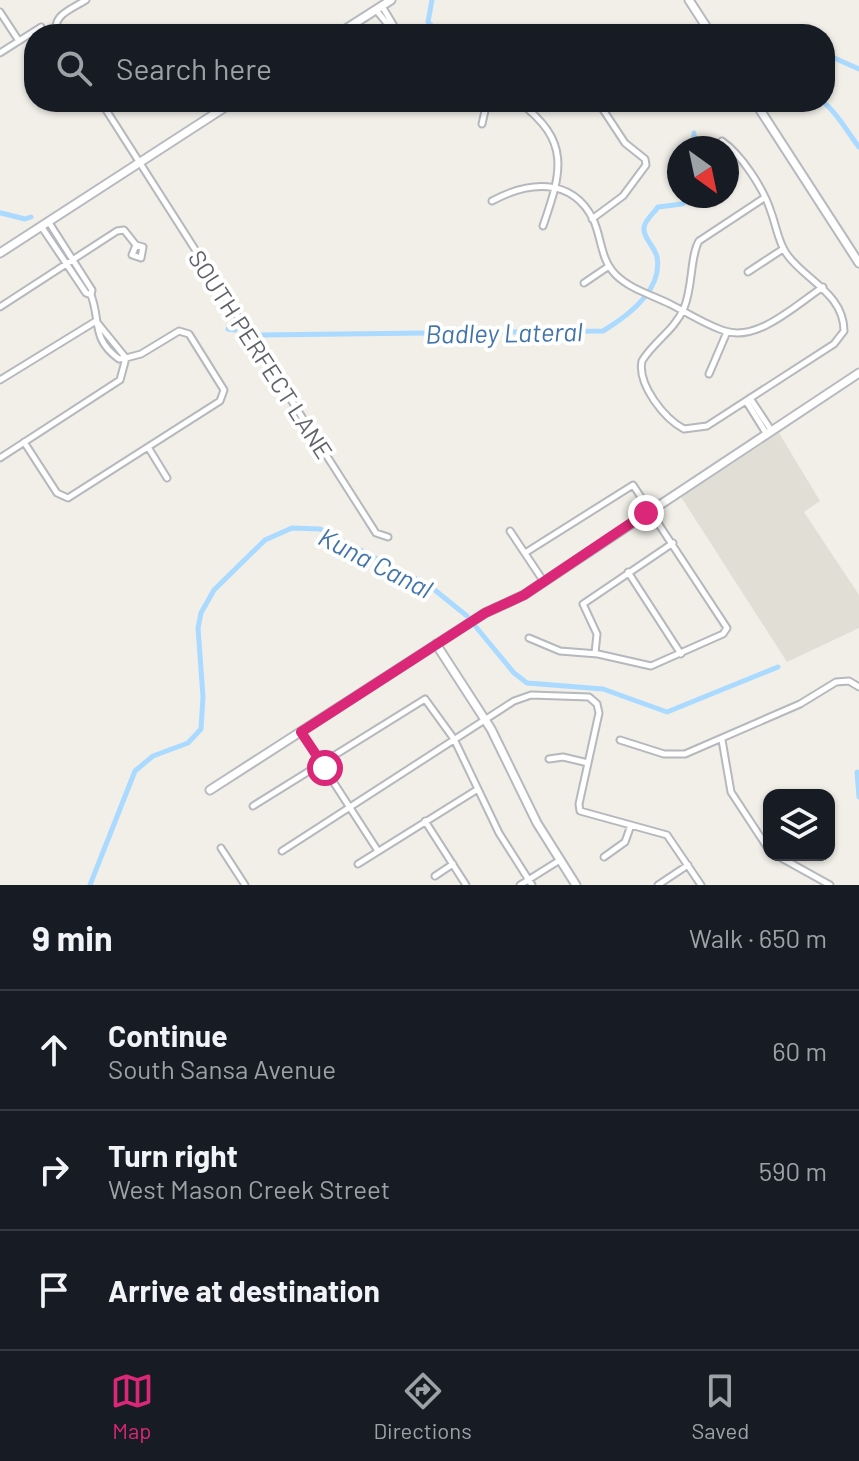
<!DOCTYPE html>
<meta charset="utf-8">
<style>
:root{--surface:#171b24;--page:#242831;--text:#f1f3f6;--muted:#9ea1a6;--line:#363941;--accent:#db2777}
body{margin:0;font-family:Barlow,sans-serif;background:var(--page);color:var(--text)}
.controls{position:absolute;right:24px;bottom:24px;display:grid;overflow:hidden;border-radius:16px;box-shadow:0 2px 6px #0004}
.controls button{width:72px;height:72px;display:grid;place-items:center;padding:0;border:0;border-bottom:2px solid var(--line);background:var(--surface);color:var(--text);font:40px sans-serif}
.compass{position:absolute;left:667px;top:136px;width:72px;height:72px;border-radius:50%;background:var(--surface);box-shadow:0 2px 6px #0004;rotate:147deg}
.stop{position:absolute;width:24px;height:24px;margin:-18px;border:6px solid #db2777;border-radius:50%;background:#fff}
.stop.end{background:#db2777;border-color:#fff;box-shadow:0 2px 8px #0008}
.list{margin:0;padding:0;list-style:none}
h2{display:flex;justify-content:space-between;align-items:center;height:104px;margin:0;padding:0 32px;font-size:34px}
h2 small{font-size:26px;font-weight:400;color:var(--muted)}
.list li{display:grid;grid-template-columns:52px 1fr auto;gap:24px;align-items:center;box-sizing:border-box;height:120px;padding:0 32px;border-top:2px solid var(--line)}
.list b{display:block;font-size:30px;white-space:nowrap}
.list p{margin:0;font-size:26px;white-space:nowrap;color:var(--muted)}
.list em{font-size:26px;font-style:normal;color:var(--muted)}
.icon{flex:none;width:44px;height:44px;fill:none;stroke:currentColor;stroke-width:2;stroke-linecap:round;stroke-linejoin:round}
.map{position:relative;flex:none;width:859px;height:885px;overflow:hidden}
.search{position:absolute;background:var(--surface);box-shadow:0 2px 6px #0004;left:24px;right:24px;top:24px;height:88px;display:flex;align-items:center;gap:20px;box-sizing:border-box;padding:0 28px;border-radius:32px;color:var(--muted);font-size:30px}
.sheet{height:464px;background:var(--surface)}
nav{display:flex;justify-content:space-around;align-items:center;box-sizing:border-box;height:112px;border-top:2px solid var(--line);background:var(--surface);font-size:22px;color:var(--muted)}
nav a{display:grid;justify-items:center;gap:4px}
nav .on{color:var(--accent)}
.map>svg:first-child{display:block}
</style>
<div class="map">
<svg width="859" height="885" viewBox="0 0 859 885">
<rect width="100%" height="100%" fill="#f1efe8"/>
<path fill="#e1ded6" d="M779,433L820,501L804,512L859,595V628L787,662L681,497Z"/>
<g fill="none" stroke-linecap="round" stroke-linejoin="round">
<path stroke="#aadaff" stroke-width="5" d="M432,0L428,22L439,34
M825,54L859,69
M823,102C836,111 848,133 859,147
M693,148L694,133
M1,213L25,219L31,217
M228,329L235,330
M245,335L246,336
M259,335L603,331C628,316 663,290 657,257C655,247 643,238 644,228C644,221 654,213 658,207L682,204L696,196
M476,627L514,673L527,683L603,689L667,712L778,667
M857,772L859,797
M90,885L135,771L153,756L188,743L201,729L203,697L198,628L201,613L214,590L265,540L292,528L320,529L431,587L467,616"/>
<defs>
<path id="street" d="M376,10L394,32V26L382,6
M0,12L19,41
M57,34C51,15 72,9 86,0
M0,53L41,27
M101,102L376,533L388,537
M519,102C571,141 562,171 543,226
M482,124L487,102
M722,141C741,154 764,189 771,212C776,225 778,241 786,253C803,279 844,293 844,331L834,344L707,426L684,429C665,419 637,385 642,361C654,341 674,331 684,308C693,287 690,256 699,241L764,198
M492,201C527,182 571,176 593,219C602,238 600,259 616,275C630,289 652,295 670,304C688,313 706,325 725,331C758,342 797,304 823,287
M592,219L623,196L646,165L645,159L625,143L598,102
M41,226L86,293L91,295L92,290L48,221
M748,272L783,249
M584,283L609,266
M91,295C101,321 91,339 119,359L126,358L96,321
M0,307L117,231L124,230L136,245L143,247L141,258L132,255L136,245
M709,374L727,332
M0,380L96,321
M750,398L771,430
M746,401L766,433
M148,447L167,478
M0,458L120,380L126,358L141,354L179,331L189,334L224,390L220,401L68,498L57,493L24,442
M510,531L544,582
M525,553L633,485L727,628L723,634L651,666L598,654L560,651L529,638
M628,572L681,654
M595,653L597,634L583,604L673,543
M301,732L378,851
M620,740L664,754H685L800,704L836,682L849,681L859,687
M722,740L731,792L769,850
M549,759L563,757L588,763
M253,806L425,699L454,739L499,833L532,885
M425,821L466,885
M221,848L245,885
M282,851L514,701L531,695L589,697L597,704L599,713L579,804L580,811L667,835L701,885
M776,855L830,885
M604,857L625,842L631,825
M358,864L478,789
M435,876L453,864
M520,885L560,860
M658,885L688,865"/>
<path id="secondary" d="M689,0L711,34
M338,34L391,0
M755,102L859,263
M0,253L233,102
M436,644L491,729L537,823L576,885
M210,790L485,613L524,595L859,373"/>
</defs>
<use href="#street" stroke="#b5b8bc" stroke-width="9"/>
<use href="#secondary" stroke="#b6babf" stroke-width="11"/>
<use href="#street" stroke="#fff" stroke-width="5"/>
<use href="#secondary" stroke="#fff" stroke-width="7"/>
</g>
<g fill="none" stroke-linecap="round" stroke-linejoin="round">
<path stroke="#db2777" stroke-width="10" d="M325,768L301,732L485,613L524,595L646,513"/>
</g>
<g text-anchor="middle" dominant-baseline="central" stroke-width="8" stroke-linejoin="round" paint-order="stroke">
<g font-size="24" fill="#5f6368" stroke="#fff">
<text transform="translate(261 354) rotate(57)">SOUTH PERFECT LANE</text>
</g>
<g font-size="26" font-style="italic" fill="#4174aa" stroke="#fff">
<text transform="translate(504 332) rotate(-1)">Badley Lateral</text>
<text transform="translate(376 562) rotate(27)">Kuna Canal</text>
</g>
</g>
</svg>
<div class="controls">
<button><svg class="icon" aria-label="layers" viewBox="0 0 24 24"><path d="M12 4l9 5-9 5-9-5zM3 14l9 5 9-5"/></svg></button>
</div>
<svg class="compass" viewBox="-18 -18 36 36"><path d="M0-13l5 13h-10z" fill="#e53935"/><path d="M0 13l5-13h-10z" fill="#9ea1a6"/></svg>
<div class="stop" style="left:325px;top:768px"></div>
<div class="stop end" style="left:646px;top:513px"></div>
<div class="search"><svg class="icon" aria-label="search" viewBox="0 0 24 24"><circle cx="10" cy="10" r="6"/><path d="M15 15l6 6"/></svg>Search here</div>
</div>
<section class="sheet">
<h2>9 min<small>Walk · 650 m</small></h2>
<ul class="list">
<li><svg class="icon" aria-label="ahead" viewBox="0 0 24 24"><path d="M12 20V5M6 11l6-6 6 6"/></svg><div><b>Continue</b><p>South Sansa Avenue</p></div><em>60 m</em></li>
<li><svg class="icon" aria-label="right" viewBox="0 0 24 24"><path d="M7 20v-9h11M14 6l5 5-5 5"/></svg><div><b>Turn right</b><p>West Mason Creek Street</p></div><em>590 m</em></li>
<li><svg class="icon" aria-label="arrive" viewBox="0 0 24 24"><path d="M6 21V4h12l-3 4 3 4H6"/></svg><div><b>Arrive at destination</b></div></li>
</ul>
</section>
<nav>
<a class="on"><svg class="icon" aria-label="map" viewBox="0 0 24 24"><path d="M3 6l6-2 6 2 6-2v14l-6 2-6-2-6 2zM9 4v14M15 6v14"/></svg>Map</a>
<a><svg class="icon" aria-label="directions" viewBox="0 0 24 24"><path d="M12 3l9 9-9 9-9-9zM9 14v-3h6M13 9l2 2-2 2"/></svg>Directions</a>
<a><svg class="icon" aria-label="saved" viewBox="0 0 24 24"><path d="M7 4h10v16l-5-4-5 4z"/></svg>Saved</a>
</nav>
